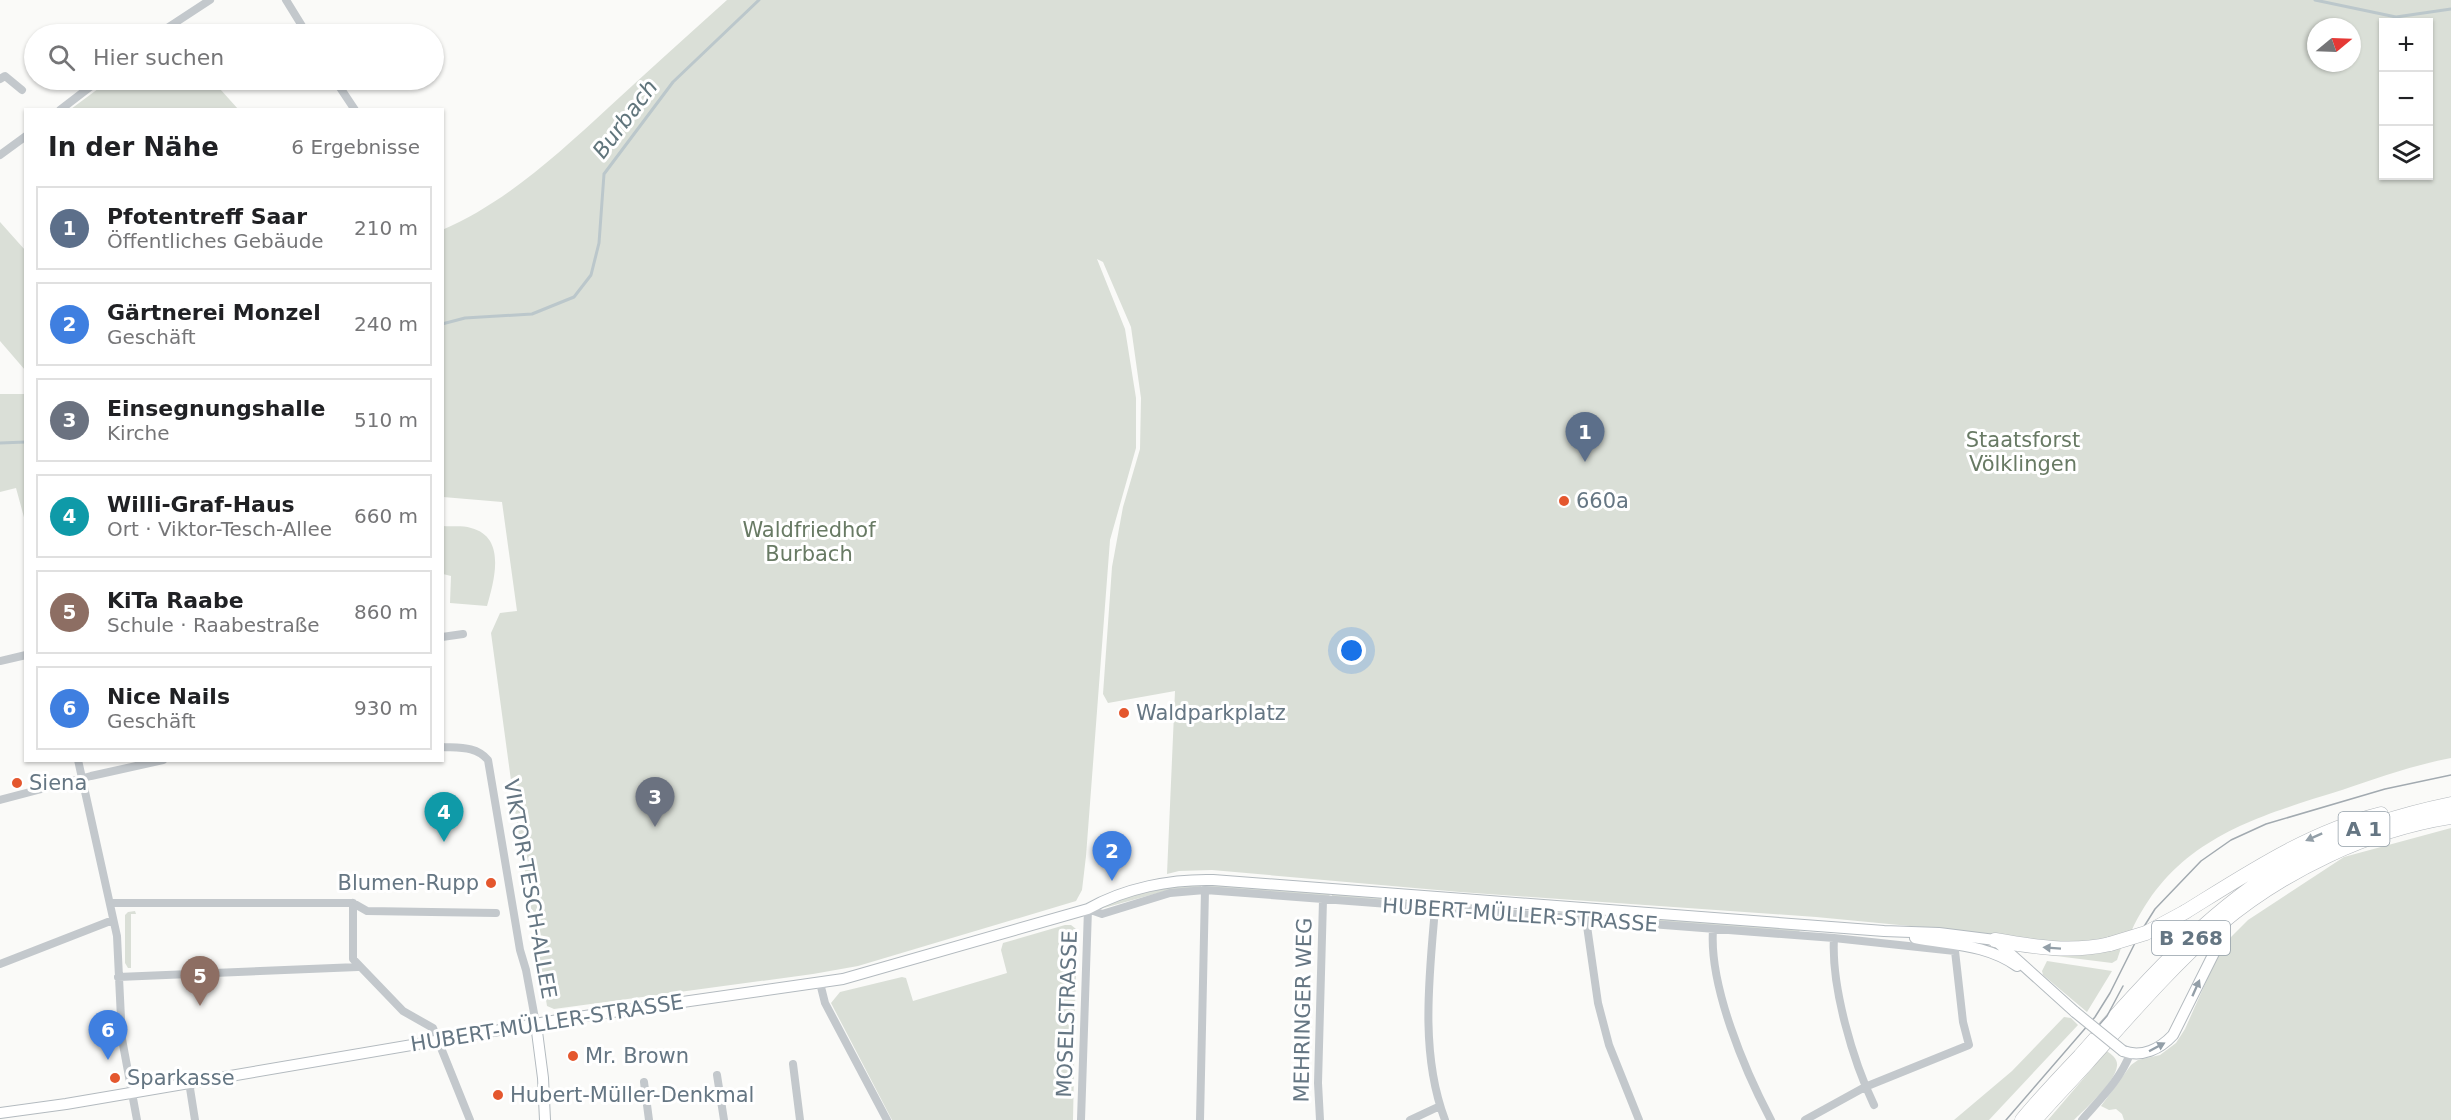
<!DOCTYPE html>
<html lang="de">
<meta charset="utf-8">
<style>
:root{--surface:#fff;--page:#f2f2f2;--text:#202124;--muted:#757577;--line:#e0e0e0;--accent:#1a73e8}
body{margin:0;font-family:"DejaVu Sans",sans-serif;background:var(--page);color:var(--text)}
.controls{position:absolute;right:18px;top:18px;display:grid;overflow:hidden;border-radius:0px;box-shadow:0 2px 4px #0004}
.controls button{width:54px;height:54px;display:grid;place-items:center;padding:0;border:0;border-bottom:2px solid var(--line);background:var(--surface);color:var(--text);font:30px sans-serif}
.compass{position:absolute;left:2307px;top:18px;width:54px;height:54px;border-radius:50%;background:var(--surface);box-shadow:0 2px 4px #0004;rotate:71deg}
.you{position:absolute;left:1352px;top:651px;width:21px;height:21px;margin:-15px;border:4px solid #fff;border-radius:50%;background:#1a73e8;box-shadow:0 0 0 9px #1a73e833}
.badge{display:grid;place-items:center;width:39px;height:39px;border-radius:50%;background:var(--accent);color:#fff;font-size:20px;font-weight:700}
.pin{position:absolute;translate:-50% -50px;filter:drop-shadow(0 2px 3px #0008)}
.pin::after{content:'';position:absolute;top:32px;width:21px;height:18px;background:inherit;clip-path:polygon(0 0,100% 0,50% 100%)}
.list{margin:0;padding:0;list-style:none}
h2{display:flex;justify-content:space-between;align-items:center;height:78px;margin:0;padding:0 24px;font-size:26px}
h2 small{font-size:20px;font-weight:400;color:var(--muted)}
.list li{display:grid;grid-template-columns:39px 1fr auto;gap:18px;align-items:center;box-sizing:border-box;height:84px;margin:0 12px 12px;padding:0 12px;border:2px solid var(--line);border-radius:0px}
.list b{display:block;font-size:22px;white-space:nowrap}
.list p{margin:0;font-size:20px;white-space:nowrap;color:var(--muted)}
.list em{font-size:20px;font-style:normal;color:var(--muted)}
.icon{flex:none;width:33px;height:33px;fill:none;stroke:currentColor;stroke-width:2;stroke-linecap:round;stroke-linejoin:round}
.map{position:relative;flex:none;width:2451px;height:1120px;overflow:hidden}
.search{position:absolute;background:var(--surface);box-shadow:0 2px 4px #0004;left:24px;top:24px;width:420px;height:66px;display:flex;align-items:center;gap:15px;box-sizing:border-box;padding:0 21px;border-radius:33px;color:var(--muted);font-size:22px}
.panel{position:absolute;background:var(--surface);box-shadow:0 2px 4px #0004;left:24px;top:108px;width:420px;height:654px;border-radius:0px}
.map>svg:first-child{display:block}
</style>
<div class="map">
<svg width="2451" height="1120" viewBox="0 0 2451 1120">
<rect width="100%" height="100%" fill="#fafaf8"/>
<path fill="#dadfd7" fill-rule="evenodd" d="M727,0H2451V758C2414,765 2377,778 2342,790C2252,818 2173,840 2131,932L2095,942L2054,943L1983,933L1816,917L1460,892L1212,870L1179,871L1167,874L1175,691L1108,703L1103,694L1112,567L1123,507L1140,449L1141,398L1131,327L1103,262L1097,259L1125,329L1136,398V448L1110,540L1086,856L1082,890L1076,901L858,966L813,974L554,1009L547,1006L515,810L491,633L500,613L517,611L502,502L443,497L442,230C505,203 558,154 608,108C647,72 687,36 727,0ZM2384,22H2428V176H2384ZM2316,27H2352V63H2316Z
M110,80H144L148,84L153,80H212L238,109H71Z
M0,222L25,250V370L0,341Z
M0,394H25V521L16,488L0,492Z
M443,526C451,527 462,525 471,528C507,537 494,581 487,606L450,603L451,576L443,574Z
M2451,828V1120H2124L2122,1114L2116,1109L2109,1110L2101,1106L2131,1065L2138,1060L2160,1055L2176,1043L2185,1029L2222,946L2248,920L2344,857Z
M1201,883V887L1169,890L1100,909C1119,894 1176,886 1201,883Z
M1203,883L1330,893L1329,897L1202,888Z
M1332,893L1445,902V906L1332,897Z
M135,911L136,914H131V968H128L125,963V915L128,912Z
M1652,918L1800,929L1799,933L1651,922Z
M1065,925H1071L1076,929L1077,938L1075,1011L1073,1012V1018L1075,1019L1073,1120H892L831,1003L840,992L902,977L906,978L913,1001L1007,973L1001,950L1003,943Z
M2121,948L2117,960L2112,963L2048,955L2092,954Z
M2047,961L2112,971L2087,1012L2043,975L2042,971Z
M2064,1017L2071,1018L2078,1025L1989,1120H1954L2012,1071Z
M2107,1051C2112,1055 2118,1059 2117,1066C2115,1083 2086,1108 2074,1120H2048Z"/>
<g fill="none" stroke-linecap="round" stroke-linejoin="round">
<path stroke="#bbc7cb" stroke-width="3" d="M2315,0L2396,17L2451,9
M442,324L465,318L532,314L574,297L591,275L599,243L604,174L673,82L759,0
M0,443L26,442"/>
<defs>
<path id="secondary" d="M1915,938C1951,945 1986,944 2017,966
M536,1024L543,1078L545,1120
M2123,1051C2142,1058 2160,1049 2173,1035L2223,935
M0,1113L66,1104L564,1019L843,979L1088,909C1125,888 1171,879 1213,880L1884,931L1939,933L1995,940L2075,1012"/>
<path id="highway" d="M2185,912C2248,873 2309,832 2381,814
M1995,940C2034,947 2071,953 2110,944
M2022,1120C2040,1098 2060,1077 2080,1056C2147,980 2217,899 2309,852C2354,829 2402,814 2451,804
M2035,1120C2052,1100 2070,1082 2087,1063C2130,1015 2171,967 2219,925C2283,871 2368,830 2451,817"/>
</defs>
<use href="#secondary" stroke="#b3babf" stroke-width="12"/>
<use href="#highway" stroke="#b4b9bd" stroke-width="15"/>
<path stroke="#c3c8cc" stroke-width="8" d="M286,0L307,34
M158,34L210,0
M0,79L5,76L22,90
M335,80L355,110
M60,110L99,80
M0,155L26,136
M442,637L463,634
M0,661L26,655
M442,747C460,748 476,746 488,760L520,950L526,970L536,1024
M78,760L117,936L122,1039L137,1120
M0,800L91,776L163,760
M110,903H353V959L403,1011L433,1028L470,1120
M353,903L367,911L496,913
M1435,909C1429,978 1420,1054 1445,1120
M1586,919L1598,1003L1609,1045L1639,1120
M1713,930C1709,986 1745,1071 1771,1120
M1834,938C1831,987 1853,1061 1874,1105
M0,964L113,920
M118,977L358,967
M820,983L825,1003L887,1120
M793,1064L800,1120
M717,1075L724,1120
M189,1082L195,1120
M644,1082L649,1120
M1081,1120L1088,909L1102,914L1170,893L1205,890L1834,938L1955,951L1963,1022L1969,1045L1865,1087L1805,1120
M1200,1120L1205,890
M1320,1120L1318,1083L1323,900
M1410,1120L1440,1106
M2082,1120C2100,1099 2120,1080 2130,1054"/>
<use href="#secondary" stroke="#fff" stroke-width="10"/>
<use href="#highway" stroke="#fff" stroke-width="14"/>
<path stroke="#a2aab0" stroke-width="1.5" d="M2092,1033L2107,1016L2123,986
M2006,1120L2095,1017L2110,993L2140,933L2155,909L2201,861L2231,840L2266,824L2385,789L2451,775"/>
<defs>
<path id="secondary-bridge" d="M2075,1012L2123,1051"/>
<path id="highway-bridge" d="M2110,944L2146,933L2185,912"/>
</defs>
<use href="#secondary-bridge" stroke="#b3babf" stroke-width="12" stroke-linecap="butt"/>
<use href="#highway-bridge" stroke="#b4b9bd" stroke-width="15" stroke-linecap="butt"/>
<use href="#secondary-bridge" stroke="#fff" stroke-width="10"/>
<use href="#highway-bridge" stroke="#fff" stroke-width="14"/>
</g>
<defs><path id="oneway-solid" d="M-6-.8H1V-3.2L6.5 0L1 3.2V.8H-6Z" transform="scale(1.5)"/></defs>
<g fill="#939fa8">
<use href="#oneway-solid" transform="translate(2314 837) rotate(156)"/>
<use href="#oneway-solid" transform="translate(2052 948) rotate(-176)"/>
<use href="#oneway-solid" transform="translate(2196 988) rotate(-66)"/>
<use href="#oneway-solid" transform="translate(2157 1047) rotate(-28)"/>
</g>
<g fill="#e4572e" stroke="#fff" stroke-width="2">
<circle cx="1564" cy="501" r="6"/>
<circle cx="1124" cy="713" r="6"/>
<circle cx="17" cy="783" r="6"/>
<circle cx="491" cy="883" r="6"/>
<circle cx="573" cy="1056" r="6"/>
<circle cx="115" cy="1078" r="6"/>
<circle cx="498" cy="1095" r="6"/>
</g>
<g text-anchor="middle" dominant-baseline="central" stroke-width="6" stroke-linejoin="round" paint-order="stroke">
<g fill="#fff" stroke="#939fa8" stroke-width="1.5">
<rect x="2338.5" y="812" width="51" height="34" rx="4.5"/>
<rect x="2152" y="921" width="78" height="34" rx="4.5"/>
</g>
<g font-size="20" font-weight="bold" fill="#657683">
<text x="2364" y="829">A 1</text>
<text x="2191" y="938">B 268</text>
</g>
<g font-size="21" fill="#687a64" stroke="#fff">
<text x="2023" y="440">Staatsforst<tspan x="2023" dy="24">Völklingen</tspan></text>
<text x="809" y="530">Waldfriedhof<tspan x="809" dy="24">Burbach</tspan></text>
</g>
<g font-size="21" fill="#657683" stroke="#fff" text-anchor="start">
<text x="1576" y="501">660a</text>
<text x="1136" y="713">Waldparkplatz</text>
<text x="29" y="783">Siena</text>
<text x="479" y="883" text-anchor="end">Blumen-Rupp</text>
<text x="585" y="1056">Mr. Brown</text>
<text x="127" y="1078">Sparkasse</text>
<text x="510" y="1095">Hubert-Müller-Denkmal</text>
</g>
<g font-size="21" fill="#657683" stroke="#fff">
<text transform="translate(530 889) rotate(80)">VIKTOR-TESCH-ALLEE</text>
<text transform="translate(1520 915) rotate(4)">HUBERT-MÜLLER-STRASSE</text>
<text transform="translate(1303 1010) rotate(-89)">MEHRINGER WEG</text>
<text transform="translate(1067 1014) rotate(-88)">MOSELSTRASSE</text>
<text transform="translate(547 1023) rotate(-9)">HUBERT-MÜLLER-STRASSE</text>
</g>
<g font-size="22" font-style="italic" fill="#60757c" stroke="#fff">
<text transform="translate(625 119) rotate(-53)">Burbach</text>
</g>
</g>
</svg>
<div class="controls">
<button>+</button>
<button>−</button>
<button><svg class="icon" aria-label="layers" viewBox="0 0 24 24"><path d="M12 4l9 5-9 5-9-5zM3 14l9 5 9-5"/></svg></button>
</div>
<svg class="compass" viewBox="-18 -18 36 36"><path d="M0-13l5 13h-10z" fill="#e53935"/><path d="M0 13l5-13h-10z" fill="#757577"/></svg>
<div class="you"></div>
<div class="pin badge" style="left:1585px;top:462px;background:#5c6f8a">1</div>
<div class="pin badge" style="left:1112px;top:881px;background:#3f7fe0">2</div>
<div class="pin badge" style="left:655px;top:827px;background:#6b7280">3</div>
<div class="pin badge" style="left:444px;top:842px;background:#0f9aa8">4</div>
<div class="pin badge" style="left:200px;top:1006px;background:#8d6e63">5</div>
<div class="pin badge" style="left:108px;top:1060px;background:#3f7fe0">6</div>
<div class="search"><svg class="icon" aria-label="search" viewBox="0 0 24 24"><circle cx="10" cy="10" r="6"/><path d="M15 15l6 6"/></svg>Hier suchen</div>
<section class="panel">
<h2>In der Nähe<small>6 Ergebnisse</small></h2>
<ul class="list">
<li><span class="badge" style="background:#5c6f8a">1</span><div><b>Pfotentreff Saar</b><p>Öffentliches Gebäude</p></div><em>210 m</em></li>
<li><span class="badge" style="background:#3f7fe0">2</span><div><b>Gärtnerei Monzel</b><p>Geschäft</p></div><em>240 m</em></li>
<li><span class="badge" style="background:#6b7280">3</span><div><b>Einsegnungshalle</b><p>Kirche</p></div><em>510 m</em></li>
<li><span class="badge" style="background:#0f9aa8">4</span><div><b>Willi-Graf-Haus</b><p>Ort · Viktor-Tesch-Allee</p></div><em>660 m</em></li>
<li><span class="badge" style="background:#8d6e63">5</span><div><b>KiTa Raabe</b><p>Schule · Raabestraße</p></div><em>860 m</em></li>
<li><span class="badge" style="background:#3f7fe0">6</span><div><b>Nice Nails</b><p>Geschäft</p></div><em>930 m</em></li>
</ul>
</section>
</div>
